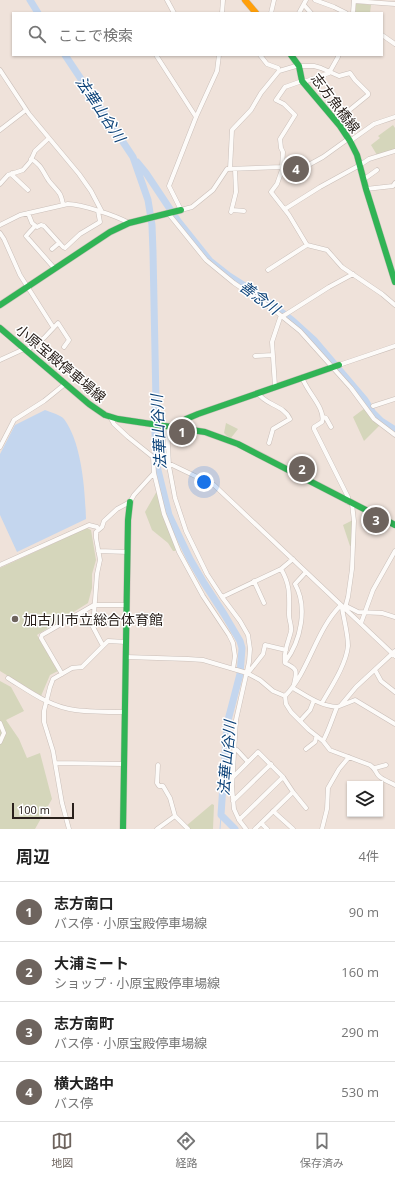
<!DOCTYPE html>
<html lang="ja">
<meta charset="utf-8">
<style>
:root{--surface:#fff;--page:#f2f2f2;--text:#222;--muted:#767676;--line:#e0e0e0;--accent:#6e645e}
body{margin:0;font-family:"Open Sans","Noto Sans JP",sans-serif;background:var(--page);color:var(--text)}
.controls{position:absolute;right:12px;bottom:12px;display:grid;overflow:hidden;border-radius:0px;box-shadow:0 1px 3px #0004}
.controls button{width:36px;height:36px;display:grid;place-items:center;padding:0;border:0;border-bottom:1px solid var(--line);background:var(--surface);color:var(--text);font:20px sans-serif}
.scale{position:absolute;left:12px;bottom:10px;width:62px;box-sizing:border-box;padding-left:4px;border:2px solid #29201b;border-top:0;font-size:11px;line-height:14px;white-space:nowrap;color:#29201b;-webkit-text-stroke:3px #fff;paint-order:stroke}
.you{position:absolute;left:204px;top:482px;width:14px;height:14px;margin:-10px;border:3px solid #fff;border-radius:50%;background:#1a73e8;box-shadow:0 0 0 6px #1a73e833}
.badge{display:grid;place-items:center;width:26px;height:26px;border-radius:50%;background:var(--accent);color:#fff;font-size:13px;font-weight:700}
.pin{position:absolute;translate:-50% -50%;border:2px solid #fff;box-shadow:0 1px 4px #0006}
.list{margin:0;padding:0;list-style:none}
h2{display:flex;justify-content:space-between;align-items:center;height:52px;margin:0;padding:0 16px;font-size:17px}
h2 small{font-size:13px;font-weight:400;color:var(--muted)}
.list li{display:grid;grid-template-columns:26px 1fr auto;gap:12px;align-items:center;box-sizing:border-box;height:60px;padding:0 16px;border-top:1px solid var(--line)}
.list b{display:block;font-size:15px;white-space:nowrap}
.list p{margin:0;font-size:13px;white-space:nowrap;color:var(--muted)}
.list em{font-size:13px;font-style:normal;color:var(--muted)}
.icon{flex:none;width:22px;height:22px;fill:none;stroke:currentColor;stroke-width:2;stroke-linecap:round;stroke-linejoin:round}
.map{position:relative;flex:none;width:395px;height:829px;overflow:hidden}
.search{position:absolute;background:var(--surface);box-shadow:0 1px 3px #0004;left:12px;right:12px;top:12px;height:44px;display:flex;align-items:center;gap:10px;box-sizing:border-box;padding:0 14px;border-radius:0px;color:var(--muted);font-size:15px}
.sheet{height:292px;background:var(--surface)}
nav{display:flex;justify-content:space-around;align-items:center;box-sizing:border-box;height:56px;border-top:1px solid var(--line);background:var(--surface);font-size:11px;color:var(--muted)}
nav a{display:grid;justify-items:center;gap:2px}
nav .on{color:var(--accent)}
.map>svg:first-child{display:block}
</style>
<div class="map">
<svg width="395" height="829" viewBox="0 0 395 829">
<rect width="100%" height="100%" fill="#efe2da"/>
<path fill="#d5d6bb" d="M356,3L371,5L370,13H355Z
M393,125L395,128V150L377,155L371,145L380,138L378,136Z
M365,408L380,425L364,441L353,417Z
M226,423L238,429L231,438L227,436L224,433Z
M157,491L177,549L175,551H173L168,543L152,530L145,512Z
M353,520L352,545L350,546L343,525Z
M87,528L91,530L96,560L92,574V588L88,603L37,635L58,671L50,675L41,696L0,671V568Z
M0,681L11,687L24,711L6,720L19,739L27,758L40,753L52,799L35,829H0Z
M212,804L214,805L213,829H189L186,826Z"/>
<path fill="#c4d6ee" d="M45,410C50,412 61,415 64,419C82,443 85,490 86,519L17,552L0,515V454L15,425Z"/>
<g fill="none" stroke-linecap="round" stroke-linejoin="round">
<path stroke="#c4d6ee" stroke-width="1" d="M220,829L221,815"/>
<path stroke="#c4d6ee" stroke-width="7" d="M30,0L38,13
M65,55L133,157L148,200L152,225L153,252L156,402L154,416L157,466L169,515L190,559L204,583L224,614L240,641L242,648L240,674L227,724L221,815L235,829
M137,162L146,173L178,221L210,261L229,276L262,297L293,321L314,340L365,400L373,413L381,421L395,430"/>
<defs>
<path id="street" d="M167,0L174,13
M315,0L334,7L346,13
M354,1L395,4
M304,5L311,13
M222,13L223,0
M271,13L274,0
M299,13L306,0
M353,13L354,0
M382,35L395,44
M156,55L196,117
M219,55L217,71L196,117L169,186L181,210L192,207L213,190L227,169L282,167L303,168L323,157L348,139
M260,55L267,64L278,68
M0,70L29,114L79,174L91,191L102,212
M304,82L329,73L338,57V55
M0,130L26,110
M350,141L374,124L395,117
M31,159C41,164 43,172 49,181C57,191 61,191 63,205
M282,167L283,152L281,148L280,139L295,115L284,104L276,100L285,87L302,81
M283,167L277,184L271,192L289,215L307,245L327,250L342,267L382,294L395,305
M230,169L232,130L251,110L261,93L279,71L296,66H314L321,68L339,76L350,73L355,80L368,93V95L336,121
M12,173V175L28,190
M363,180L377,170
M0,184L8,175L23,170L30,162L35,151L49,138
M366,189L393,186L395,183
M285,209L320,187L360,165L369,159L395,151
M232,210L244,211
M231,212L236,192L235,169
M28,213L32,223L37,227L41,225L44,226L63,247L65,248L80,234L100,222L98,211
M168,213L206,260L234,283L274,310L300,331L351,388L374,419L395,435
M0,225L20,215L68,204C81,204 117,216 129,223
M35,226L26,236L55,269
M0,233L4,239L20,275L53,327
M52,249L59,243
M268,270L307,245
M26,351L44,338L58,323L69,340L64,347
M255,356L273,355
M0,360L24,349
M339,365L395,346
M302,377C306,391 326,408 322,422L314,427V429L348,497V502
M275,386L272,342L280,318L329,287L353,274
M258,393C265,405 284,405 290,419L273,429L269,443
M373,406L395,399
M110,417L114,424L128,437L153,457L168,463L214,485L395,656
M323,417L326,418L331,427
M167,426L169,466L175,498L186,531L207,574L222,597L240,621L248,635L250,649L249,662L236,720L232,787L234,809L239,820L246,829
M0,447L14,420L44,401L65,384
M154,473L164,514L179,552L203,596L229,635L233,643L235,656L233,669
M98,551L128,552
M0,565L89,525L97,527
M281,569C291,586 289,597 289,615C289,621 292,625 291,631C289,641 283,651 285,662
M254,581L264,603
M222,597L281,569L293,559
M341,605C315,631 310,670 285,696L286,704L291,712L309,730L323,741L330,750L370,765C375,768 375,771 378,775C382,780 390,782 395,785
M346,606L358,612L382,613L395,617
M345,608L348,597L352,569L354,521L352,504
M361,623L373,590L395,551
M103,646L93,627L97,574L100,560L96,538V532L102,527L104,521L117,509L130,502L134,495L154,473L153,457
M126,657L188,659L203,660L247,673L260,680L273,691L285,696
M375,670L381,681L395,692
M248,673L263,654L265,645L286,650
M62,674L41,638L42,635L94,605H127
M8,678C29,691 50,707 75,710C91,712 109,712 125,712
M294,684C297,671 298,669 285,663V662C301,641 308,607 295,584L306,572
M293,688C307,696 320,706 337,707L355,700L395,724
M322,703C331,687 346,665 348,646C348,634 344,620 342,608L343,607
M341,705L356,687L395,651
M300,721L310,710L314,700
M0,723L4,733L0,742
M323,741C329,730 332,719 337,707
M306,749L315,742L316,738
M237,750L248,762
M55,763L124,764
M158,765L157,783L159,786H163L170,798L175,816
M375,768L386,765
M233,777L258,752L283,777L293,792L255,829
M293,792L306,808
M233,801L271,764
M273,811L293,829
M239,820L283,777
M261,823L267,829
M69,829L62,803L53,751L44,722V711L50,687L53,679L72,668L82,667L108,641L126,642
M157,829L175,816L188,829
M322,829L327,809L328,788L339,769L349,757"/>
<path id="fast" d="M291,55L299,66L302,81L340,126L350,141L357,155L366,189L395,282
M0,305L110,232L129,223L181,210
M0,328L89,404L105,415L118,419L205,432L238,444L395,525
M179,428L186,419L198,414L339,365
M123,829L128,520L130,502"/>
<path id="slow" d="M245,0L256,13"/>
</defs>
<use href="#street" stroke="#cabfb9" stroke-width="5"/>
<use href="#fast" stroke="#cabfb9" stroke-width="7"/>
<use href="#slow" stroke="#cabfb9" stroke-width="7"/>
<use href="#street" stroke="#fdfbf9" stroke-width="4"/>
<use href="#fast" stroke="#30b455" stroke-width="6"/>
<use href="#slow" stroke="#ff9f0a" stroke-width="6"/>
</g>
<circle fill="#6e645e" stroke="#fff" stroke-width="1.5" cx="15" cy="619" r="4"/>
<g text-anchor="middle" dominant-baseline="central" stroke-width="3" stroke-linejoin="round" paint-order="stroke">
<g font-size="14" fill="#29201b" stroke="#fff">
<text transform="translate(336 103) rotate(53)">志方魚橋線</text>
<text transform="translate(61 363) rotate(40)">小原宝殿停車場線</text>
</g>
<g font-size="14" fill="#29201b" stroke="#fff" text-anchor="start">
<text x="23" y="619">加古川市立総合体育館</text>
</g>
<g font-size="15" font-style="italic" fill="#0c4278" stroke="#fff">
<text transform="translate(101 109) rotate(56)">法華山谷川</text>
<text transform="translate(260 297) rotate(36)">善念川</text>
<text transform="translate(158 432) rotate(-93)">法華山谷川</text>
<text transform="translate(226 758) rotate(-85)">法華山谷川</text>
</g>
</g>
</svg>
<div class="controls">
<button><svg class="icon" aria-label="layers" viewBox="0 0 24 24"><path d="M12 4l9 5-9 5-9-5zM3 14l9 5 9-5"/></svg></button>
</div>
<div class="scale">100 m</div>
<div class="you"></div>
<div class="pin badge" style="left:182px;top:432px">1</div>
<div class="pin badge" style="left:302px;top:469px">2</div>
<div class="pin badge" style="left:376px;top:520px">3</div>
<div class="pin badge" style="left:296px;top:169px">4</div>
<div class="search"><svg class="icon" aria-label="search" viewBox="0 0 24 24"><circle cx="10" cy="10" r="6"/><path d="M15 15l6 6"/></svg>ここで検索</div>
</div>
<section class="sheet">
<h2>周辺<small>4件</small></h2>
<ul class="list">
<li><span class="badge">1</span><div><b>志方南口</b><p>バス停 · 小原宝殿停車場線</p></div><em>90 m</em></li>
<li><span class="badge">2</span><div><b>大浦ミート</b><p>ショップ · 小原宝殿停車場線</p></div><em>160 m</em></li>
<li><span class="badge">3</span><div><b>志方南町</b><p>バス停 · 小原宝殿停車場線</p></div><em>290 m</em></li>
<li><span class="badge">4</span><div><b>横大路中</b><p>バス停</p></div><em>530 m</em></li>
</ul>
</section>
<nav>
<a class="on"><svg class="icon" aria-label="map" viewBox="0 0 24 24"><path d="M3 6l6-2 6 2 6-2v14l-6 2-6-2-6 2zM9 4v14M15 6v14"/></svg>地図</a>
<a><svg class="icon" aria-label="directions" viewBox="0 0 24 24"><path d="M12 3l9 9-9 9-9-9zM9 14v-3h6M13 9l2 2-2 2"/></svg>経路</a>
<a><svg class="icon" aria-label="saved" viewBox="0 0 24 24"><path d="M7 4h10v16l-5-4-5 4z"/></svg>保存済み</a>
</nav>
